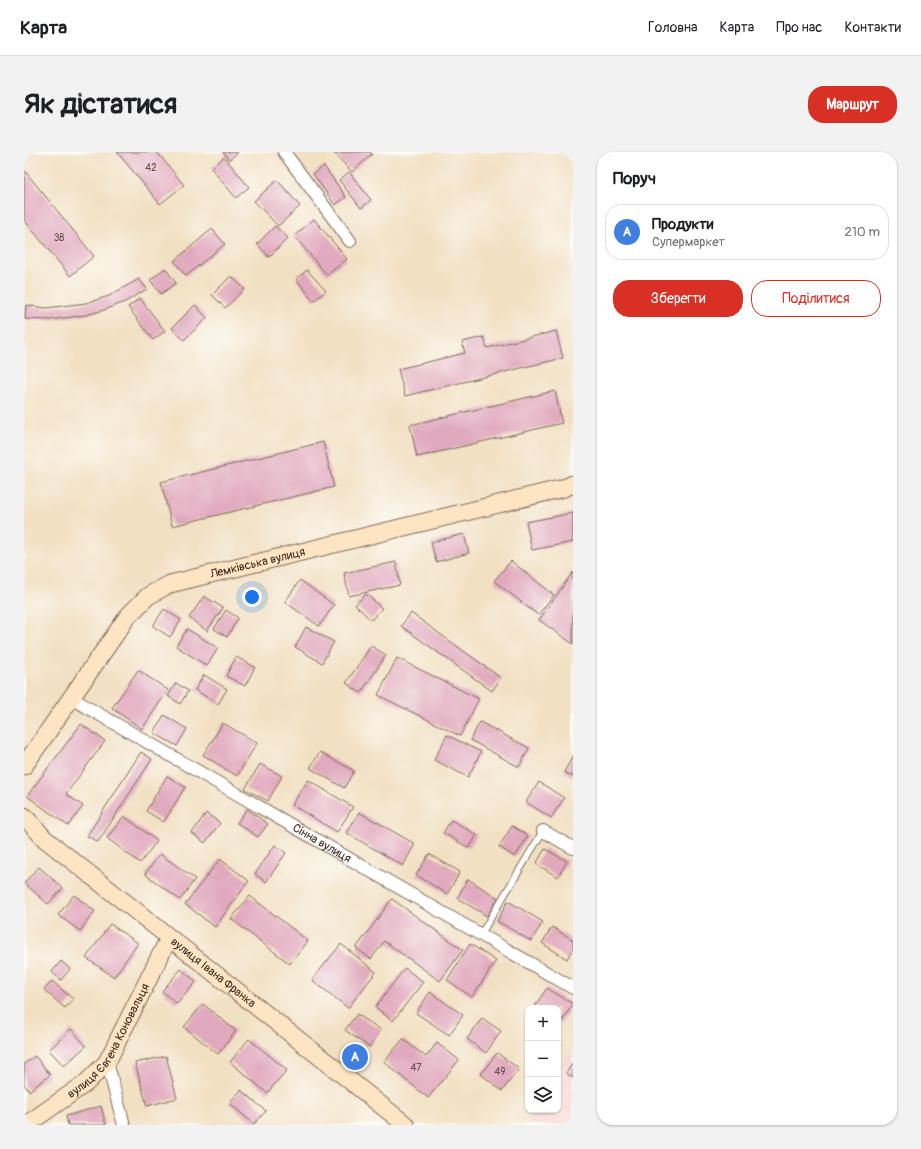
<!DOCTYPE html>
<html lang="uk">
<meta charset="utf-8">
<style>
:root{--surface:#fff;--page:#f2f2f2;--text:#202124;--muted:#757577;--line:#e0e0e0;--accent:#d93025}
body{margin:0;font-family:Pangolin,sans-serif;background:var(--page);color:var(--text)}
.controls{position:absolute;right:12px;bottom:12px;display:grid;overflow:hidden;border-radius:8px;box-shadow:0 1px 3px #0004}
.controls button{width:36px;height:36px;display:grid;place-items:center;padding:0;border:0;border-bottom:1px solid var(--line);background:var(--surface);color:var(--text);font:20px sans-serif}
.you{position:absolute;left:228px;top:445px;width:14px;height:14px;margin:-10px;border:3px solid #fff;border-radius:50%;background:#1a73e8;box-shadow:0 0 0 6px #1a73e833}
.badge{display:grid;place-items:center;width:26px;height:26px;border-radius:50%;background:var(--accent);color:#fff;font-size:13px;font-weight:700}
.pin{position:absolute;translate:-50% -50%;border:2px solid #fff;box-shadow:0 1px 4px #0006}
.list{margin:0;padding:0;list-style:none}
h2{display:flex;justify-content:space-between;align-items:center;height:52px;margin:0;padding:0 16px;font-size:17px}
h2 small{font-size:13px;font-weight:400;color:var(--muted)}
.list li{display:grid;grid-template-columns:26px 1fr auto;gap:12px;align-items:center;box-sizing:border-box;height:56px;margin:0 8px 8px;padding:0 8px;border:1px solid var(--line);border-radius:16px}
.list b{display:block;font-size:15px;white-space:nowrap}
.list p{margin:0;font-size:13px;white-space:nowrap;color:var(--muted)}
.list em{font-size:13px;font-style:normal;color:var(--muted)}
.actions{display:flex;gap:8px;padding:12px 16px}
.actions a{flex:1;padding:9px 0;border:1px solid var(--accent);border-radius:16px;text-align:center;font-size:14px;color:var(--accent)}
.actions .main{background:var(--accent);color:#fff}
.icon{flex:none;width:22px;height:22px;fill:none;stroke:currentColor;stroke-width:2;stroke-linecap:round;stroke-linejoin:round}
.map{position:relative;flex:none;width:549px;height:973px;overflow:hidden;border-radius:16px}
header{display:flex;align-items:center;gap:24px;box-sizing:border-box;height:56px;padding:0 20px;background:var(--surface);border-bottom:1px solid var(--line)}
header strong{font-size:19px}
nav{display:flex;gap:22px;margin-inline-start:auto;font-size:14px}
.intro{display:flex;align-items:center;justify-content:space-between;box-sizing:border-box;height:96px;padding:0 24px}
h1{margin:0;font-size:28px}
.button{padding:10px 18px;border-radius:16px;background:var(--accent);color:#fff;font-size:14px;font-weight:700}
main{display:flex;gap:24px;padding:0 24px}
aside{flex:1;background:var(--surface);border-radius:16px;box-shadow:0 1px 3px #0004}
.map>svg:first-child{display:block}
</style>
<header>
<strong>Карта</strong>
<nav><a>Головна</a><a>Карта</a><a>Про нас</a><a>Контакти</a></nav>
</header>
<div class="intro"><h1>Як дістатися</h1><a class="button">Маршрут</a></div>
<main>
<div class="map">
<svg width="549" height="973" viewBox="0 0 549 973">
<rect width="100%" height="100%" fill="#fdfcf7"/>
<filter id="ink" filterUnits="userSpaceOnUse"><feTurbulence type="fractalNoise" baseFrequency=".025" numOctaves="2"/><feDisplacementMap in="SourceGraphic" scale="8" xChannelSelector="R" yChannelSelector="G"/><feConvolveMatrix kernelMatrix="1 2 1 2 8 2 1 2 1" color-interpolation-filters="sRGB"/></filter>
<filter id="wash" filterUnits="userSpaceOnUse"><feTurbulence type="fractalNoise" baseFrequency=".012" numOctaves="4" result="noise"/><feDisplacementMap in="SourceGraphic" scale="16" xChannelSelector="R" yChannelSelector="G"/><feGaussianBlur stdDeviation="0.9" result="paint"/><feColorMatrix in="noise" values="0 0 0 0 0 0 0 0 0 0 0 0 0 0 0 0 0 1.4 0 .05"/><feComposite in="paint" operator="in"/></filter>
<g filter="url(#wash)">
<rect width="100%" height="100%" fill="#f2e0c3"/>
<path fill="#f7d0cf" d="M549,893V973H504L512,958H534V918Z"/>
<g id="blocks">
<path fill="#e1a9be" d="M93,0H133L160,33L136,52Z
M199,0H214L205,8Z
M309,0H346L348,2L328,20Z
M200,5L225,35L212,46L187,16Z
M300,14L322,45L311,53L289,22Z
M0,18L70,104L46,124L0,68Z
M325,20L347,48L337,56L315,28Z
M253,28L276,54L254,74L230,49Z
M290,67L323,107L303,123L270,84Z
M251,74L264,86L245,105L233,92Z
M188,77L201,92L162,124L150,109Z
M141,116L152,131L137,142L126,128Z
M283,118L302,139L290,149L272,127Z
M207,124L221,137L201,156L188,143Z
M115,127L123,137L101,150L80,158L62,163L26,168L1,167L2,153L22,156L62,151L85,144Z
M116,146L141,179L129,188L104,155Z
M171,153L183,166L160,188L148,176Z
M532,179L539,206L381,244L374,217L441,201L438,190L460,185L463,196Z
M531,239L538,271L393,305L386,273Z
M299,290L310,335L148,374L137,330Z
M549,361V390L508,398L502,370Z
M440,382L445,401L412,410L407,390Z
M487,409L530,443L514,463L470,429Z
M372,410L376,433L325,444L320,421Z
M549,420V492L515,468Z
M276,428L310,453L295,474L261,450Z
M342,442L358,456L347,468L331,453Z
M180,444L199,456L183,479L165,466Z
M140,457L157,468L146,485L129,474Z
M202,458L214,466L203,485L190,477Z
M387,461L477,526L468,539L377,474Z
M282,475L310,490L298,511L271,495Z
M163,477L194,496L183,514L152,494Z
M347,494L362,503L337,541L322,531Z
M212,505L231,515L221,534L202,524Z
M373,506L455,547L436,584L354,543Z
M114,518L144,538L118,577L88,556Z
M180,523L203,537L194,552L171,538Z
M152,531L164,539L156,552L144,544Z
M140,563L163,577L153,594L130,581Z
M456,570L505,596L495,615L446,588Z
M199,571L233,591L213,624L179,603Z
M57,572L81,589L42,642L59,654L44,674L3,644Z
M423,583L457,600L444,625L410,608Z
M117,600L128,607L74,690L63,684Z
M296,600L330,619L320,636L286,616Z
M549,604V625L540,620Z
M236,612L258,624L244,649L221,637Z
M143,624L161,635L140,670L122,659Z
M284,628L329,655L313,680L268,653Z
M515,630L540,646L527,666L502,650Z
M223,657L244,672L234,685L213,671Z
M335,660L391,692L379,714L323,681Z
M182,661L196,671L181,691L168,681Z
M100,664L133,689L116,711L83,686Z
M427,668L453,683L445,696L419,681Z
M488,674L504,684L491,705L475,695Z
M251,693L262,701L242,730L231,722Z
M521,697L543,709L534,725L512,712Z
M136,702L171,727L156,748L121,722Z
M405,702L436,720L423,742L392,723Z
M196,707L225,729L191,775L161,752Z
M15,715L39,736L24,752L0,731Z
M444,727L474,746L463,764L433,746Z
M50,743L71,759L56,779L34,763Z
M226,744L284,789L266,812L207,767Z
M368,747L439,798L416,829L360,789L347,807L332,796Z
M484,749L519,770L507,789L473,769Z
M86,772L114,791L90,825L62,806Z
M528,775L549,788V796L543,807L518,791Z
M317,792L352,820L324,856L288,828Z
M446,792L472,809L448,845L423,828Z
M37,809L46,817L37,828L28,820Z
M381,816L399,830L369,869L351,855Z
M157,817L172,830L153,852L138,839Z
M28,829L49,847L41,856L20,838Z
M523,836L549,852L537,871L534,869V856H514L511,854Z
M406,840L439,863L425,883L392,861Z
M179,852L212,879L194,902L160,875Z
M333,862L357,878L345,895L321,878Z
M458,866L477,879L462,901L443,887Z
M47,877L62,894L40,914L25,898Z
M225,887L263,918L243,941L206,910Z
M379,887L402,905L413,891L435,908L404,946L360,910Z
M473,901L495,917L478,939L457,922Z
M11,904L26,923L5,939L0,932V912Z
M142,904L153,946L123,954L111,911Z
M549,911V926L542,921Z
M217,938L242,959L230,972L205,951Z
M77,954L82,973H44L42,964Z"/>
</g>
</g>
<g filter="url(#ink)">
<use href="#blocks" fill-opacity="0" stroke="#7b6a58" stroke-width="1"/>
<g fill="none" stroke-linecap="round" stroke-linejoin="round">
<defs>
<path id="lane" d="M457,782L519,679"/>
<g id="street">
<path d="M260,0L326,89"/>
<path id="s1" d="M47,546L549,836"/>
<path d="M519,679L549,696"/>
<path d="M83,910L100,973"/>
</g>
<g id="secondary">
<path id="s2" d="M0,614L104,464L124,444L146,432L540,336L549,332"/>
<path id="s3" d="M0,664L21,687L382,973"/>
<path id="s4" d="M2,973L62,931L83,910L145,786"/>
</g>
</defs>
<use href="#lane" stroke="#7b6a58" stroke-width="8"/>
<use href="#street" stroke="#7b6a58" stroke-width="14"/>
<use href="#secondary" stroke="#7b6a58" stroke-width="19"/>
<use href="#lane" stroke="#fff" stroke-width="6"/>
<use href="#street" stroke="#fff" stroke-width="12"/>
<use href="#secondary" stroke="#fde5c4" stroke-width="17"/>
</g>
</g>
<g text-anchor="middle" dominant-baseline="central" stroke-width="4" stroke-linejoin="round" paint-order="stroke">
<g font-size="10" fill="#644a46">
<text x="127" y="16">42</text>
<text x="35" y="86">38</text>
<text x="392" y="916">47</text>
<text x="476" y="920">49</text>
</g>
<g font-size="12" fill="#3b2a1e" stroke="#fdfcf7">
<text stroke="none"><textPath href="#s2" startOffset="326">Лемківська вулиця</textPath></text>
<text stroke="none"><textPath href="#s1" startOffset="290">Сінна вулиця</textPath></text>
<text stroke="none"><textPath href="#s3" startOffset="246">вулиця Івана Франка</textPath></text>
<text stroke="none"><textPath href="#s4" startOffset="121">вулиця Євгена Коновальця</textPath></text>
</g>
</g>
</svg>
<div class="controls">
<button>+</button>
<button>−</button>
<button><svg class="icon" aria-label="layers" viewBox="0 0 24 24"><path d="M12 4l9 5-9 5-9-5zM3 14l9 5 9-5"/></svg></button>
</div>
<div class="you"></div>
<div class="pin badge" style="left:331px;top:905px;background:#3f7fe0">A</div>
</div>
<aside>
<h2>Поруч<small></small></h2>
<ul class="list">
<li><span class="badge" style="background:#3f7fe0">A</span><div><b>Продукти</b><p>Супермаркет</p></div><em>210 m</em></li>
</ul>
<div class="actions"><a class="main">Зберегти</a><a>Поділитися</a></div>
</aside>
</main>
